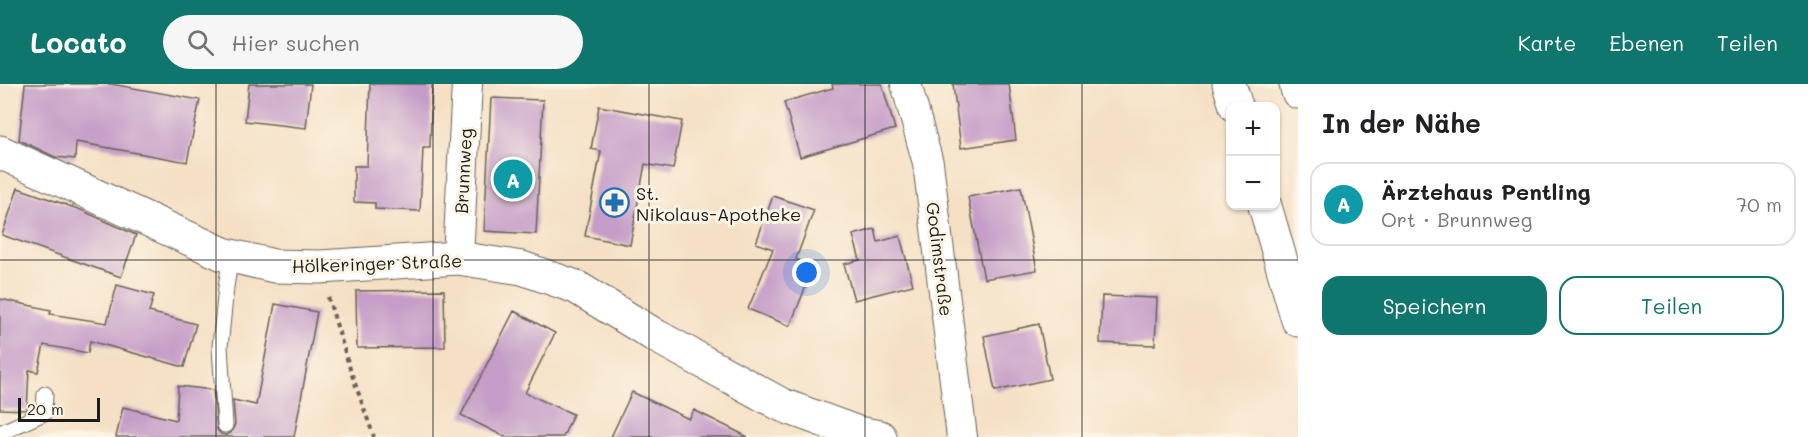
<!DOCTYPE html>
<html lang="de">
<meta charset="utf-8">
<style>
:root{--surface:#fff;--page:#f6f6f6;--text:#202124;--muted:#757577;--line:#e0e0e0;--accent:#0f766e}
body{margin:0;font-family:Mali,sans-serif;background:var(--page);color:var(--text)}
.controls{position:absolute;right:18px;top:18px;display:grid;overflow:hidden;border-radius:12px;box-shadow:0 2px 4px #0004}
.controls button{width:54px;height:54px;display:grid;place-items:center;padding:0;border:0;border-bottom:2px solid var(--line);background:var(--surface);color:var(--text);font:30px sans-serif}
.scale{position:absolute;left:18px;bottom:15px;width:82px;box-sizing:border-box;padding-left:6px;border:3px solid #1c1c1c;border-top:0;font-size:16px;line-height:21px;white-space:nowrap;color:#1c1c1c;-webkit-text-stroke:4px #fcf5e5;paint-order:stroke}
.you{position:absolute;left:807px;top:189px;width:21px;height:21px;margin:-15px;border:4px solid #fff;border-radius:50%;background:#1a73e8;box-shadow:0 0 0 9px #1a73e833}
.badge{display:grid;place-items:center;width:39px;height:39px;border-radius:50%;background:var(--accent);color:#fff;font-size:20px;font-weight:700}
.pin{position:absolute;translate:-50% -50%;border:3px solid #fff;box-shadow:0 2px 6px #0006}
.list{margin:0;padding:0;list-style:none}
h2{display:flex;justify-content:space-between;align-items:center;height:78px;margin:0;padding:0 24px;font-size:26px}
h2 small{font-size:20px;font-weight:400;color:var(--muted)}
.list li{display:grid;grid-template-columns:39px 1fr auto;gap:18px;align-items:center;box-sizing:border-box;height:84px;margin:0 12px 12px;padding:0 12px;border:2px solid var(--line);border-radius:18px}
.list b{display:block;font-size:22px;white-space:nowrap}
.list p{margin:0;font-size:20px;white-space:nowrap;color:var(--muted)}
.list em{font-size:20px;font-style:normal;color:var(--muted)}
.actions{display:flex;gap:12px;padding:18px 24px}
.actions a{flex:1;padding:14px 0;border:2px solid var(--accent);border-radius:18px;text-align:center;font-size:21px;color:var(--accent)}
.actions .main{background:var(--accent);color:#fff}
.icon{flex:none;width:33px;height:33px;fill:none;stroke:currentColor;stroke-width:2;stroke-linecap:round;stroke-linejoin:round}
.map{position:relative;flex:none;width:1298px;height:353px;overflow:hidden}
header{display:flex;align-items:center;gap:36px;box-sizing:border-box;height:84px;padding:0 30px;background:var(--accent);color:#fff}
header strong{font-size:28px}
nav{display:flex;gap:33px;margin-inline-start:auto;font-size:21px}
.search{width:420px;height:54px;background:var(--page);display:flex;align-items:center;gap:15px;box-sizing:border-box;padding:0 21px;border-radius:33px;color:var(--muted);font-size:22px}
main{display:flex}
aside{flex:1;background:var(--surface)}
.map>svg:first-child{display:block}
</style>
<header>
<strong>Locato</strong>
<div class="search"><svg class="icon" aria-label="search" viewBox="0 0 24 24"><circle cx="10" cy="10" r="6"/><path d="M15 15l6 6"/></svg>Hier suchen</div>
<nav><a>Karte</a><a>Ebenen</a><a>Teilen</a></nav>
</header>
<main>
<div class="map">
<svg width="1298" height="353" viewBox="0 0 1298 353">
<rect width="100%" height="100%" fill="#fcf5e5"/>
<filter id="ink" filterUnits="userSpaceOnUse"><feTurbulence type="fractalNoise" baseFrequency=".0167" numOctaves="2"/><feDisplacementMap in="SourceGraphic" scale="12" xChannelSelector="R" yChannelSelector="G"/><feConvolveMatrix kernelMatrix="1 2 1 2 8 2 1 2 1" color-interpolation-filters="sRGB"/></filter>
<filter id="wash" filterUnits="userSpaceOnUse"><feTurbulence type="fractalNoise" baseFrequency=".008" numOctaves="4" result="noise"/><feDisplacementMap in="SourceGraphic" scale="24" xChannelSelector="R" yChannelSelector="G"/><feGaussianBlur stdDeviation="1.35" result="paint"/><feColorMatrix in="noise" values="0 0 0 0 0 0 0 0 0 0 0 0 0 0 0 0 0 1.4 0 .05"/><feComposite in="paint" operator="in"/></filter>
<g filter="url(#wash)">
<rect width="100%" height="100%" fill="#f5e0c5"/>
<g id="blocks">
<path fill="#c59dc8" d="M25,0H111L200,16L187,78L76,58L75,75L55,73L19,56Z
M249,0H311L306,44L245,37Z
M370,0H432L430,64H423L420,127L375,125V119L354,118V82H367Z
M832,0H882L895,45L800,73L784,18L833,4Z
M953,0H1009L1016,56L961,64Z
M491,14L543,16L536,150L484,147Z
M599,22L682,37L673,85L645,80L630,161L585,152L601,67L591,65Z
M1021,103L1037,186L984,195L968,113Z
M18,104L81,126L136,151L121,193L2,151Z
M773,112L814,126L796,175L814,182L790,242L748,225L773,165L756,159Z
M875,145L878,158L900,152L913,201L854,216L844,180L860,176L853,151Z
M117,201L154,211L149,228L196,240L184,283L90,257L88,269L44,261L38,288L29,286L27,326L0,325V215L51,226L50,230L107,239Z
M444,206L445,263L357,264L356,207Z
M1102,212L1157,214L1155,261L1100,259Z
M275,220L317,228L294,353H116L123,323L176,336L178,302L213,306L217,346L221,350L226,351L231,349L235,340L233,316L256,321Z
M514,227L555,249L525,309L573,330L563,353H505L461,331Z
M1039,240L1050,295L995,307L984,252Z
M632,308L689,335L694,326L748,353H611Z"/>
</g>
</g>
<g filter="url(#ink)">
<use href="#blocks" fill-opacity="0" stroke="#686157" stroke-width="1.5"/>
<g fill="none" stroke-linecap="round" stroke-linejoin="round">
<defs>
<path id="service" d="M225,341L220,263L226,203L231,172
M0,349L44,329L45,310"/>
<path id="minor" d="M906,0L928,79L962,353
M458,174L467,0"/>
<path id="tertiary" d="M0,68L223,170L274,182L320,183L458,174L522,184L576,203L656,252L782,321L858,349L880,353"/>
<path id="motorway" d="M1229,0L1236,22
M1296,0L1298,8
M1265,122L1298,236"/>
</defs>
<use href="#service" stroke="#686157" stroke-width="17"/>
<use href="#minor" stroke="#686157" stroke-width="32"/>
<use href="#tertiary" stroke="#686157" stroke-width="35"/>
<use href="#motorway" stroke="#686157" stroke-width="35"/>
<path stroke="#686157" stroke-width="4" stroke-dasharray="4.5 4.5" stroke-linecap="butt" d="M328,213L351,288L374,353"/>
<use href="#service" stroke="#fff" stroke-width="15"/>
<use href="#minor" stroke="#fff" stroke-width="30"/>
<use href="#tertiary" stroke="#fff" stroke-width="33"/>
<use href="#motorway" stroke="#fff" stroke-width="33"/>
</g>
</g>
<path fill="none" stroke="#1c1c1c" stroke-width="1.5" stroke-opacity="0.55" d="M216,0V353M433,0V353M649,0V353M865,0V353M1082,0V353M0,176H1298"/>
<defs>
<symbol id="pharmacy-ring" viewBox="-11 -11 22 22"><circle r="9.5" fill="#fcf5e5" stroke="#1f6fb2" stroke-width="1.5"/><path d="M-2-6h4v4h4v4h-4v4h-4v-4h-4v-4h4Z" fill="#1f6fb2"/></symbol>
</defs>
<g fill-rule="evenodd">
<use href="#pharmacy-ring" x="598" y="102" width="33" height="33"/>
</g>
<g text-anchor="middle" dominant-baseline="central" stroke-width="6" stroke-linejoin="round" paint-order="stroke">
<g font-size="18" fill="#1c1c1c" stroke="#fcf5e5">
<text transform="translate(463 87) rotate(-87)">Brunnweg</text>
<text transform="translate(940 175) rotate(83)">Godimstraße</text>
<text transform="translate(377 179) rotate(-2)">Hölkeringer Straße</text>
</g>
<g font-size="18" fill="#1c1c1c" stroke="#fcf5e5" text-anchor="start">
<text x="636" y="109">St.<tspan x="636" dy="21">Nikolaus-Apotheke</tspan></text>
</g>
</g>
</svg>
<div class="controls">
<button>+</button>
<button>−</button>
</div>
<div class="scale">20 m</div>
<div class="you"></div>
<div class="pin badge" style="left:513px;top:95px;background:#0f9aa8">A</div>
</div>
<aside>
<h2>In der Nähe<small></small></h2>
<ul class="list">
<li><span class="badge" style="background:#0f9aa8">A</span><div><b>Ärztehaus Pentling</b><p>Ort · Brunnweg</p></div><em>70 m</em></li>
</ul>
<div class="actions"><a class="main">Speichern</a><a>Teilen</a></div>
</aside>
</main>
